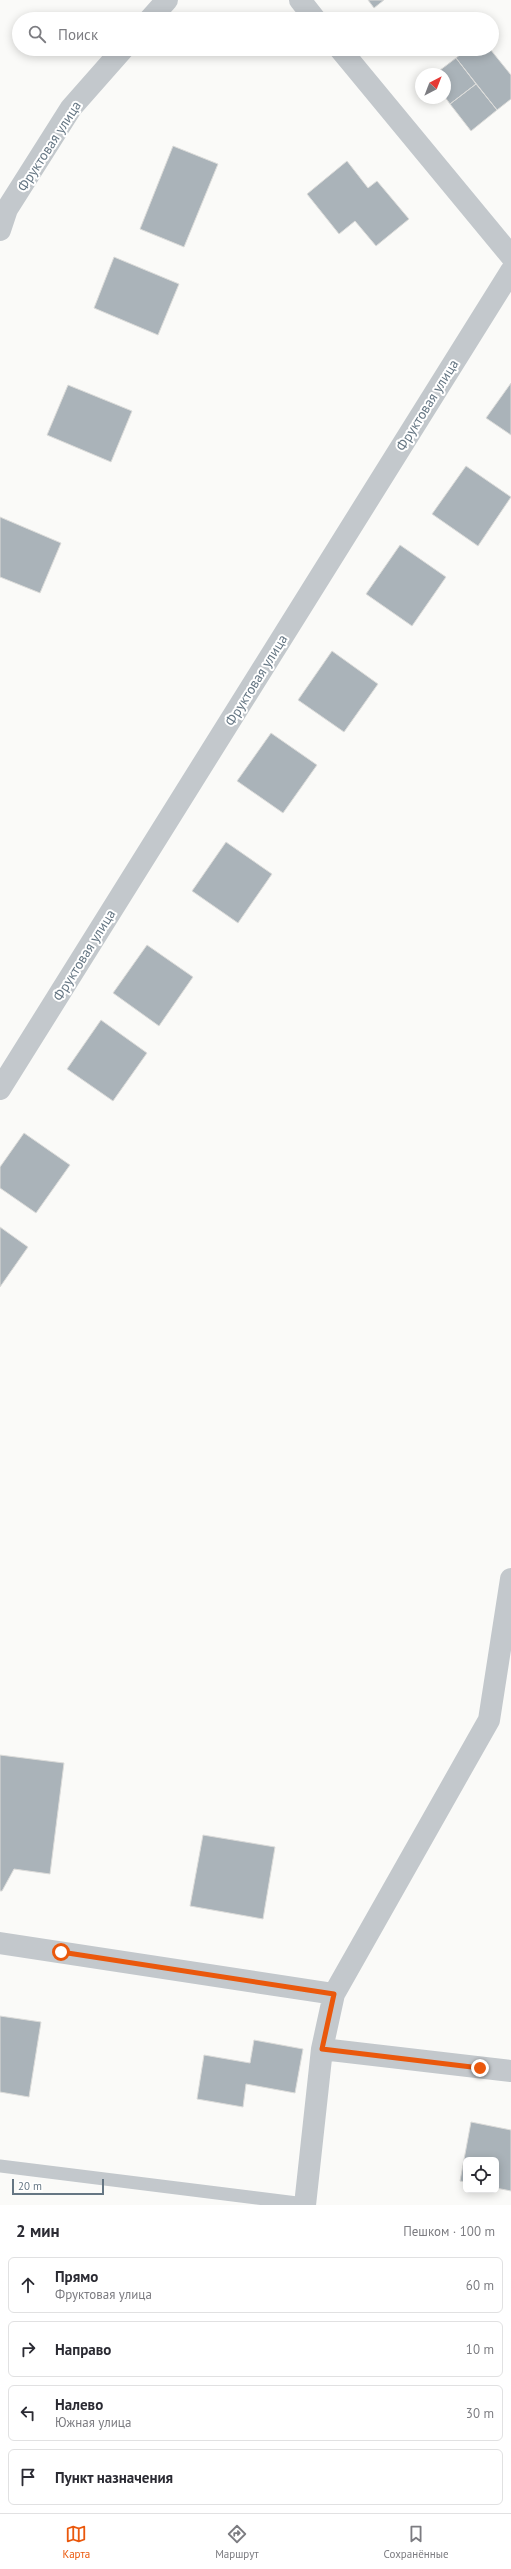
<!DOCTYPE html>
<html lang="ru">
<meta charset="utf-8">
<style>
:root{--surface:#fff;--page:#f2f2f3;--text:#2b2b33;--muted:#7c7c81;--line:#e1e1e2;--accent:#ea580c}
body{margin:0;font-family:"PT Sans",sans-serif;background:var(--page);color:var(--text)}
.controls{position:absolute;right:12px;bottom:12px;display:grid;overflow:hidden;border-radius:6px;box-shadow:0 2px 10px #0003}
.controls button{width:36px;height:36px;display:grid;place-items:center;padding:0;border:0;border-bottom:1px solid var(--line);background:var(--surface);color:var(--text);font:20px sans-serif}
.compass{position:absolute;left:415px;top:68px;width:36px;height:36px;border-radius:50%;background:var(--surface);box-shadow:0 2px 10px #0003;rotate:42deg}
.scale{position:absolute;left:12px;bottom:10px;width:92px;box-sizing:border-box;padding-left:4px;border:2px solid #657683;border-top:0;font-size:11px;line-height:14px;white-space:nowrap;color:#657683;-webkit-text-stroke:3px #fff;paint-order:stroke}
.stop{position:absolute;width:12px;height:12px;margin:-9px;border:3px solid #ea580c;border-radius:50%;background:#fff}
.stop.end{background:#ea580c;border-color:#fff;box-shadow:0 1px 4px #0008}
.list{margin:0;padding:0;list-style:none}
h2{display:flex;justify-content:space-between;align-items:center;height:52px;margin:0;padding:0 16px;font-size:17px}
h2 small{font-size:13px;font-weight:400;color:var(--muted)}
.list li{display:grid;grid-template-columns:26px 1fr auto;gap:12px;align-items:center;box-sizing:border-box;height:56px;margin:0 8px 8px;padding:0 8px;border:1px solid var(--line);border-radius:6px}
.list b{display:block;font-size:15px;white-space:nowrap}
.list p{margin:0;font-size:13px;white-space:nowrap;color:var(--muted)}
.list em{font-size:13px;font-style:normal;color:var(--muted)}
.icon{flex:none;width:22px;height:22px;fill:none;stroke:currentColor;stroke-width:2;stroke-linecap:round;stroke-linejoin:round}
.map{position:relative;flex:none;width:511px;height:2205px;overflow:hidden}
.search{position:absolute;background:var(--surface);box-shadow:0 2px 10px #0003;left:12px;right:12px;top:12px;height:44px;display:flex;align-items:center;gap:10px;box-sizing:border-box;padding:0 14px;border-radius:22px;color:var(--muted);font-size:15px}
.sheet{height:308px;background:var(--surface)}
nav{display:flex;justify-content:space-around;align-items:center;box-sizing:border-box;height:56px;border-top:1px solid var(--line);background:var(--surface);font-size:11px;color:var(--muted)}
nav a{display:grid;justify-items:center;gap:2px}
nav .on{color:var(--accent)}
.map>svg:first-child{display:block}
</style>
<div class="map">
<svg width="511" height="2205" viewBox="0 0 511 2205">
<rect width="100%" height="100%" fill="#fafaf8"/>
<path fill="#aab3b9" stroke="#dcdcda" d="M368,0H384L374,8Z
M467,49H490L511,75V99L497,110L456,58Z
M456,58L476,84L450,104L445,97V74H435Z
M476,84L497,110L471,131L450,104Z
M173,146L218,164L184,247L140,229Z
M347,161L368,188L377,181L409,219L376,246L355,221L339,234L307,194Z
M114,257L179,284L158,335L94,308Z
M511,383V435L486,418Z
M68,385L132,411L111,462L47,435Z
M466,466L511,497L478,546L432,514Z
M0,517L61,543L40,593L0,577Z
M400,545L446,577L412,626L366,594Z
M332,651L378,684L344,732L298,700Z
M271,733L317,765L283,813L237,781Z
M226,842L272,874L238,923L192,891Z
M147,945L193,977L159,1026L113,993Z
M101,1020L147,1053L113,1101L67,1069Z
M24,1133L70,1165L36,1213L0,1188V1167Z
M0,1227L28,1247L0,1287Z
M0,1755L64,1763L50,1874L14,1869L2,1891H0Z
M203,1835L275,1847L263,1919L190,1906Z
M0,2016L41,2022L29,2097L0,2092Z
M254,2040L303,2049L295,2093L246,2084L243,2107L197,2099L204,2055L250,2063Z
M471,2122L511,2130V2191L496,2188V2160H466V2182L460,2181Z"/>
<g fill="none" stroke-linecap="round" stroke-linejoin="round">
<path stroke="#c3c8cc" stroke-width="13" d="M0,2166L305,2204"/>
<path stroke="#c3c8cc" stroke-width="22" d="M300,0L315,19
M150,19L167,0
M340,49L511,256
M0,230L7,209L71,108L123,49
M0,1089L511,271
M0,1943L334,1994
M322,2049L511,2071
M305,2205L322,2049L334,1994L489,1720L511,1579"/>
</g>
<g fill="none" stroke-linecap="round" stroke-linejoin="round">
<path stroke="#ea580c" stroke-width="5" d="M61,1952L334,1994L322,2049L480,2068"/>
</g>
<g text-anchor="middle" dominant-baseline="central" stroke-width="4" stroke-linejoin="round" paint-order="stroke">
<g font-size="14" fill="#657683" stroke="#fff">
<text transform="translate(49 146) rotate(-57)">Фруктовая улица</text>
<text transform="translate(427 405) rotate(-58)">Фруктовая улица</text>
<text transform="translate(256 680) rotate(-58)">Фруктовая улица</text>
<text transform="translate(84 955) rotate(-58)">Фруктовая улица</text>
</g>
</g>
</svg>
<div class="controls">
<button><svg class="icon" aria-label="locate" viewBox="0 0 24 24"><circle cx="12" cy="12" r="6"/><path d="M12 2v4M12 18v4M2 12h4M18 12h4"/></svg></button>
</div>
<svg class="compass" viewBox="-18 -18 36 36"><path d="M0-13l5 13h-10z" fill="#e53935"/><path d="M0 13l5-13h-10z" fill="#7c7c81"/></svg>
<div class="scale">20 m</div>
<div class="stop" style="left:61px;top:1952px"></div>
<div class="stop end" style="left:480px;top:2068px"></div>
<div class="search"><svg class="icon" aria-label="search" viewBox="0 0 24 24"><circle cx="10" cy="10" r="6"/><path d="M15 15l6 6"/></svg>Поиск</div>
</div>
<section class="sheet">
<h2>2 мин<small>Пешком · 100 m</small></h2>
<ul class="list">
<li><svg class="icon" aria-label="ahead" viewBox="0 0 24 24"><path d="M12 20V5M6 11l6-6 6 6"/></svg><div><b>Прямо</b><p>Фруктовая улица</p></div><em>60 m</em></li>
<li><svg class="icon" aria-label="right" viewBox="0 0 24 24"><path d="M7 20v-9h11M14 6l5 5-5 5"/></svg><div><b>Направо</b></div><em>10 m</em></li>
<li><svg class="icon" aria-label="left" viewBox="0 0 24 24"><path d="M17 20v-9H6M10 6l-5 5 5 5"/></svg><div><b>Налево</b><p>Южная улица</p></div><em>30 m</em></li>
<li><svg class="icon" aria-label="arrive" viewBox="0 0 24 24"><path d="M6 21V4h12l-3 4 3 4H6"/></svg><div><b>Пункт назначения</b></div></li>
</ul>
</section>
<nav>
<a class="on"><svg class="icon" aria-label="map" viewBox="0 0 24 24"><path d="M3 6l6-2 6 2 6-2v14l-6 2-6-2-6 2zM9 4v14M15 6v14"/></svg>Карта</a>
<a><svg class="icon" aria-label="directions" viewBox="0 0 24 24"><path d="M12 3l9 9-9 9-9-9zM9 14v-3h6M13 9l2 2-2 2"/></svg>Маршрут</a>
<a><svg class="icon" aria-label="saved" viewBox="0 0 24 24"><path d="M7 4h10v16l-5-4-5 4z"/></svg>Сохранённые</a>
</nav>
